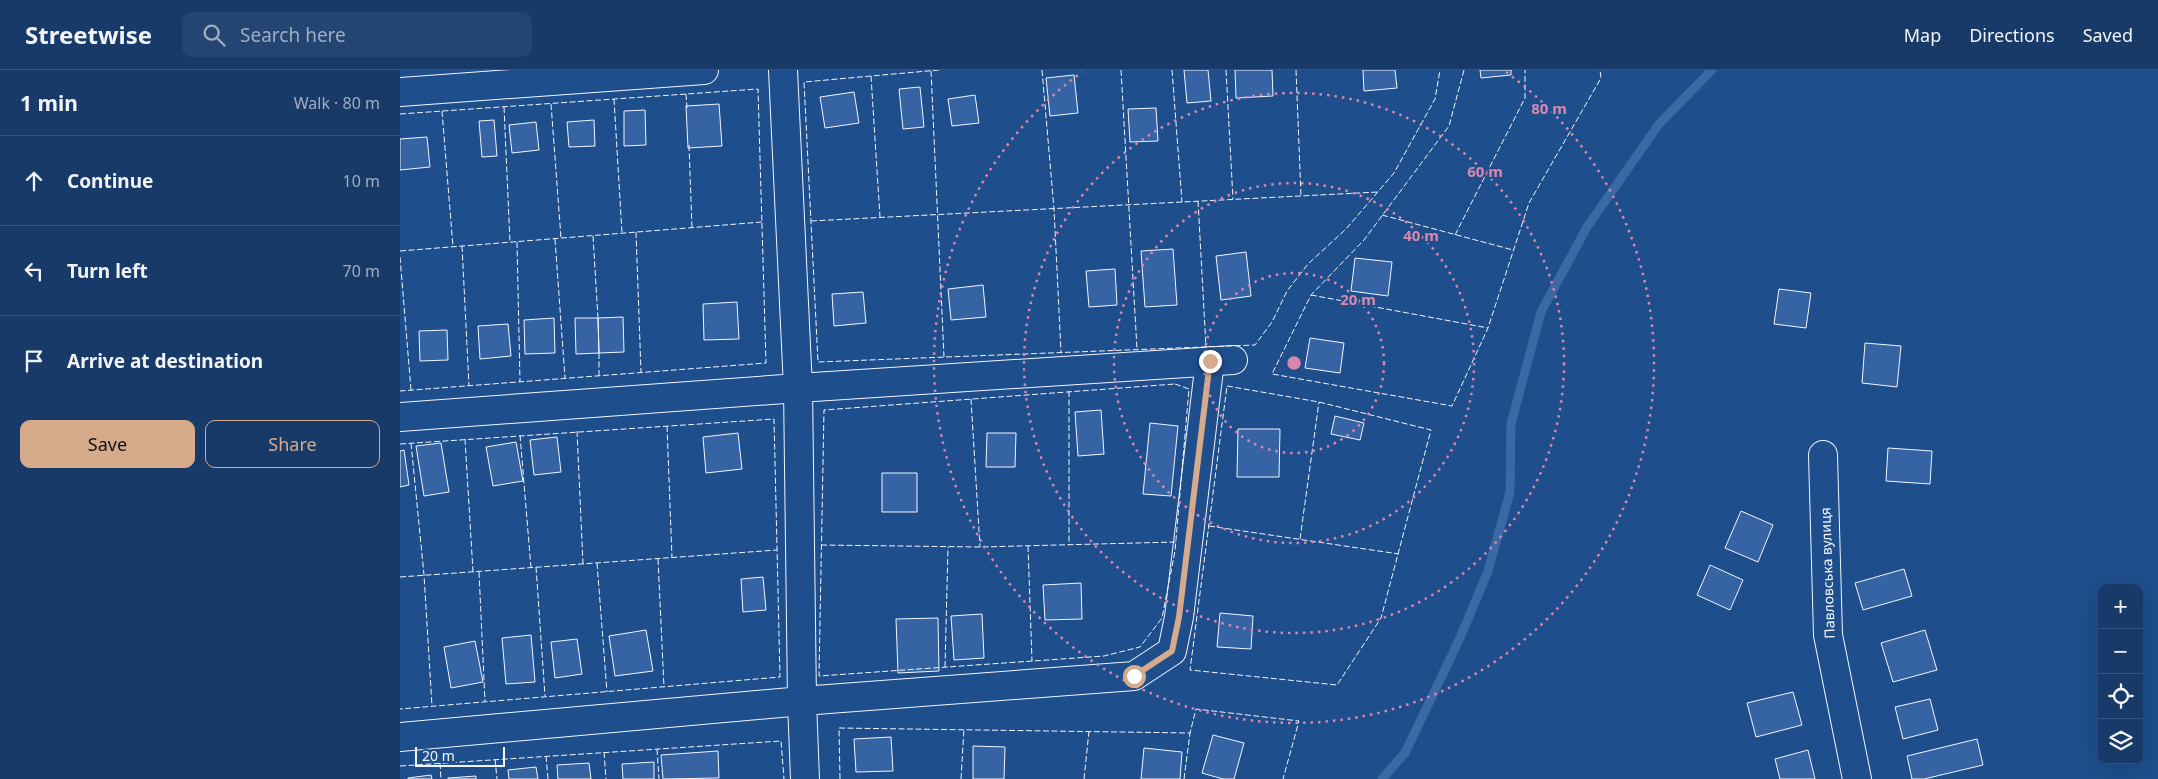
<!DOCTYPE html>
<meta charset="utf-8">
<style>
:root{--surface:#173a69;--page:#244571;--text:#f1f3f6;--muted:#9eadc0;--line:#36547d;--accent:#d6ab8b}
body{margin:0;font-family:"Noto Sans",sans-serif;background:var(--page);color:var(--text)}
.controls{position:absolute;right:15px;bottom:15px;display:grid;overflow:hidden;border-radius:10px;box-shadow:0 5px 20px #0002}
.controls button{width:45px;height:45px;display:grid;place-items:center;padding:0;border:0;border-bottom:1px solid var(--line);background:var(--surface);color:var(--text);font:25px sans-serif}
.scale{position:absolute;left:15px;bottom:12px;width:90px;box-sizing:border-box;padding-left:5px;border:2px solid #f2f6ff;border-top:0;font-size:14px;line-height:18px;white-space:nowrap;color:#f2f6ff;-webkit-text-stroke:4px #1f4e8c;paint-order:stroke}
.stop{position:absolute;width:15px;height:15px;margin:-11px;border:4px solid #d6ab8b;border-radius:50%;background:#fff}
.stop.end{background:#d6ab8b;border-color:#fff;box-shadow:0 1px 5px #0008}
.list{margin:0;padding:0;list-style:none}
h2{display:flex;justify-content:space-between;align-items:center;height:65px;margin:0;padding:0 20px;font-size:21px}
h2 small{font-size:16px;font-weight:400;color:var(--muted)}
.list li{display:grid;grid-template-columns:32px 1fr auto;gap:15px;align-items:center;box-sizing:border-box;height:90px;padding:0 20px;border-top:1px solid var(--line)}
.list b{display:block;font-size:19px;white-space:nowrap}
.list em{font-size:16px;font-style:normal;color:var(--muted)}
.actions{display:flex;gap:10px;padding:15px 20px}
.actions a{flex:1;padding:11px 0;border:1px solid var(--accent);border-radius:10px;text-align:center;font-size:18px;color:var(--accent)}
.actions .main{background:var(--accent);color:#111}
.icon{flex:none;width:28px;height:28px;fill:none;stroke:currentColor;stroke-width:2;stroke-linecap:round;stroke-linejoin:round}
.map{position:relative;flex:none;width:1758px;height:709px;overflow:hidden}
header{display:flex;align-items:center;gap:30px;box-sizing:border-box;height:70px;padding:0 25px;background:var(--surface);border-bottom:1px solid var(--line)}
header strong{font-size:24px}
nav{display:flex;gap:28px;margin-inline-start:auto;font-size:18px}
.search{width:350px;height:45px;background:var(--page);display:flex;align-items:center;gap:12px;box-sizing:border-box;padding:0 18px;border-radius:10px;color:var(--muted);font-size:19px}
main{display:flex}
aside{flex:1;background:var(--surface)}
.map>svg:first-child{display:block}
</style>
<header>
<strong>Streetwise</strong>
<div class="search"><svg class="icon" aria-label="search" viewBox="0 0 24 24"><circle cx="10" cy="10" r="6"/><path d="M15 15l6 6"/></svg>Search here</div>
<nav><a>Map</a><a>Directions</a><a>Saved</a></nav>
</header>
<main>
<aside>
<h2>1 min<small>Walk · 80 m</small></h2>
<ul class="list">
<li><svg class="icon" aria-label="ahead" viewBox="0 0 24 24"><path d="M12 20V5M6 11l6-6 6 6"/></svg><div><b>Continue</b></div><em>10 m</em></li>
<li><svg class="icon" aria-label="left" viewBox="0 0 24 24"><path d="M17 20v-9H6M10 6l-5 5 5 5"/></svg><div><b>Turn left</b></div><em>70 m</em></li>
<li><svg class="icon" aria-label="arrive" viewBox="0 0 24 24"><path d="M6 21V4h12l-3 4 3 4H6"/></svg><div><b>Arrive at destination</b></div></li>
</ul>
<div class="actions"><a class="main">Save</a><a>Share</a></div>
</aside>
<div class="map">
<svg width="1758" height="709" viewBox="0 0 1758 709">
<rect width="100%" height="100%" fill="#1f4e8c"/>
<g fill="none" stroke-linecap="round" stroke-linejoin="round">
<path stroke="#3b69a3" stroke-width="9" d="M982,709L1005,683L1060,568L1088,501L1110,422L1111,354L1141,242L1187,157L1259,54L1312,0"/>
</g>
<path fill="#3563a3" stroke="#f2f6ff" d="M784,0H808L811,31L787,33Z
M835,0H872L873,26L836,28Z
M963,0H995L997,18L964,21Z
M1080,0H1111V5L1081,8Z
M674,5L678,43L650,46L646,8Z
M520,17L524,57L503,59L499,19Z
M454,22L459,53L425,58L420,27Z
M575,25L579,53L552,56L548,29Z
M319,34L322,76L288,78L286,36Z
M756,38L758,71L730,72L728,39Z
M245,40L246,75L224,76V41Z
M94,50L97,86L82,87L79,51Z
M194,50L195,76L169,77L167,52Z
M136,52L139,80L112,83L109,55Z
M27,67L30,97L0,100V69Z
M773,179L777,235L745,237L741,181Z
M846,182L851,226L821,230L816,186Z
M955,188L992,192L988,226L951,221Z
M715,199L717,235L689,237L686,201Z
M583,215L586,247L551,250L548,219Z
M1379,219L1411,223L1406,258L1374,254Z
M463,222L466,253L434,256L432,224Z
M337,232L339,269L304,270L303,234Z
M223,247L224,282L199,283L198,248Z
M154,248L155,283L125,284L124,250Z
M175,248H198L199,283L176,284Z
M108,254L111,286L80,289L78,256Z
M47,260L48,290L20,291L19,261Z
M910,268L944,273L940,303L905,298Z
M1465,273L1501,276L1497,317L1462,313Z
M701,340L704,384L678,386L675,342Z
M935,346L964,353L960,370L931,364Z
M750,353L778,356L771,426L743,424Z
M838,359H880L879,407H837Z
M338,363L342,399L306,403L303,367Z
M587,363H616L615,397H586Z
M157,367L161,402L134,405L130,370Z
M116,372L123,411L93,416L86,377Z
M41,373L49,422L24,426L16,376Z
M1488,378L1532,381L1530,414L1486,411Z
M4,380L9,415L0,417V381Z
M482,403H517V442H482Z
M1341,441L1373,455L1358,492L1325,478Z
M1310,495L1343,510L1330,540L1297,525Z
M1504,499L1512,526L1463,540L1455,513Z
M363,507L366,540L343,542L341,509Z
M681,513L682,549L645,550L643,515Z
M820,543L853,546L851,579L817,577Z
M582,544L584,588L554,590L551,546Z
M538,548L539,601L498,603L496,549Z
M246,560L253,601L215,606L209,566Z
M1525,560L1537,600L1493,612L1481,573Z
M131,565L135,612L106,614L102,568Z
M177,569L182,604L155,608L151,572Z
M75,571L83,612L51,618L44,577Z
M1393,622L1402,655L1356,667L1347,633Z
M1530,629L1538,660L1503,669L1495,637Z
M813,665L844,673L834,709H823L802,703Z
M491,667L493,701L456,702L454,669Z
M1577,669L1583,695L1524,709H1512L1507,686Z
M573,676L605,677L604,709H573Z
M744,678L782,682L780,709H741Z
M1408,680L1415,709H1380L1375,689Z
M318,681L319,708L263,709L261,685Z
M254,692V709H223L222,694Z
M189,693L191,709H158L157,695Z
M136,697L138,709H109L108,700Z
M31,705L32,709H8V708Z
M76,706V709H48V708Z"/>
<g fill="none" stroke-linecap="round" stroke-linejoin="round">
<defs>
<path id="minor" d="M383,0L398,318L402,631L405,709
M0,22L304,0
M0,347L398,318L833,290
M1423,385L1428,565L1457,709
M0,667L402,631L734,606L772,581L779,547L810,291"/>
</defs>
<use href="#minor" stroke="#f2f6ff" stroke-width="30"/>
<use href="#minor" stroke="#1f4e8c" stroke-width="28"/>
<path stroke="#f2f6ff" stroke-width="1" stroke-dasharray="6 2.5" stroke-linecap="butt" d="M539,0L404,12L418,292L855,275L872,252L887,221L908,194L946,159L994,103L1035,29L1040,0
M642,0L654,139L661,282
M721,0L737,279
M772,0L782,132
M826,0L833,129
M896,0L901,126
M1064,0L1049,56L964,170L911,225L872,304L1052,336L1088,258L1129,133L1201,8L1200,0
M531,1L544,287
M471,6L480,147
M286,24L287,38
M214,29L222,163
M151,34L161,168
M104,37L110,172
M42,41L53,177
M0,44L358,19L366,293L0,321
M289,75L292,158
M798,131L806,277
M982,145L1113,180
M411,151L978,122
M236,162L241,302
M1055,165L1125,28V0
M193,166L198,248
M155,169L165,308
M117,172L120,312
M62,176L69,316
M0,181L362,152
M0,187L11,320
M911,225L1088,258
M199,306V283
M775,314L789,319L775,481L762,548L740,577L704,586L419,606L424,340Z
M827,316L919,332L1031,360L981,548L937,615L790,600Z
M669,321V475
M571,329L580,477
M267,356L272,488
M177,361L183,494
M120,365L131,498
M65,369L73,502
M11,373L24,505L32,636
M0,374L374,349L380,607L0,639
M809,456L999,484
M900,469L919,332
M421,475L580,477L776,472
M628,476L632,591
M258,489L264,617
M197,493L207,622
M136,497L145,626
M79,502L85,631
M0,507L377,480
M545,597L548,477
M257,679L259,709
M204,682L206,709
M146,686L148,709
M95,689L97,709
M40,693L41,709
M0,696L381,671L384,709
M440,709L439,658L790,663L796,639L899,651L883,709
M561,709L564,659
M684,709L689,661
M784,709L790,663"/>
</g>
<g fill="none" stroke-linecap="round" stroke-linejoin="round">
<path stroke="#d6ab8b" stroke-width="6" d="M734,606L772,581L779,547L810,291"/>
</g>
<g fill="none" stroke="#da87ad" stroke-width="2.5" stroke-dasharray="2.5 5">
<circle cx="894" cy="293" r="90"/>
<circle cx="894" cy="293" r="180"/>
<circle cx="894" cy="293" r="270"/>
<path d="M1106 2A360 360 0 1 1 682 2"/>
</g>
<g text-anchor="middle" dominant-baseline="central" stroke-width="4" stroke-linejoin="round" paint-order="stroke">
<g font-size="14" fill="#f2f6ff" stroke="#1f4e8c">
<text transform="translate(1427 503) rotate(-92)">Павловська вулиця</text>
</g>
</g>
<circle cx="894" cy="293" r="8" fill="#da87ad" stroke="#1f4e8c" stroke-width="2.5"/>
<g font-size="15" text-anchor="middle" font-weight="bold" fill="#da87ad" stroke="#1f4e8c" stroke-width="4" stroke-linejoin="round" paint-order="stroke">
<text x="1149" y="44">80 m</text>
<text x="1085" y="107">60 m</text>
<text x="1021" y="171">40 m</text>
<text x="958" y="235">20 m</text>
</g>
</svg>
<div class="controls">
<button>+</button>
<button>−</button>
<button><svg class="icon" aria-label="locate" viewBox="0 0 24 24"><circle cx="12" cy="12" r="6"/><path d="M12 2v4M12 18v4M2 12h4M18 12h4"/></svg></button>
<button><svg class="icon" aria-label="layers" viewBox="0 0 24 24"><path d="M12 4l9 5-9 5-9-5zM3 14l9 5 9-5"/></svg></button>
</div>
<div class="scale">20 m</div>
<div class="stop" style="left:734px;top:606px"></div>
<div class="stop end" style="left:810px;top:291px"></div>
</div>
</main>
